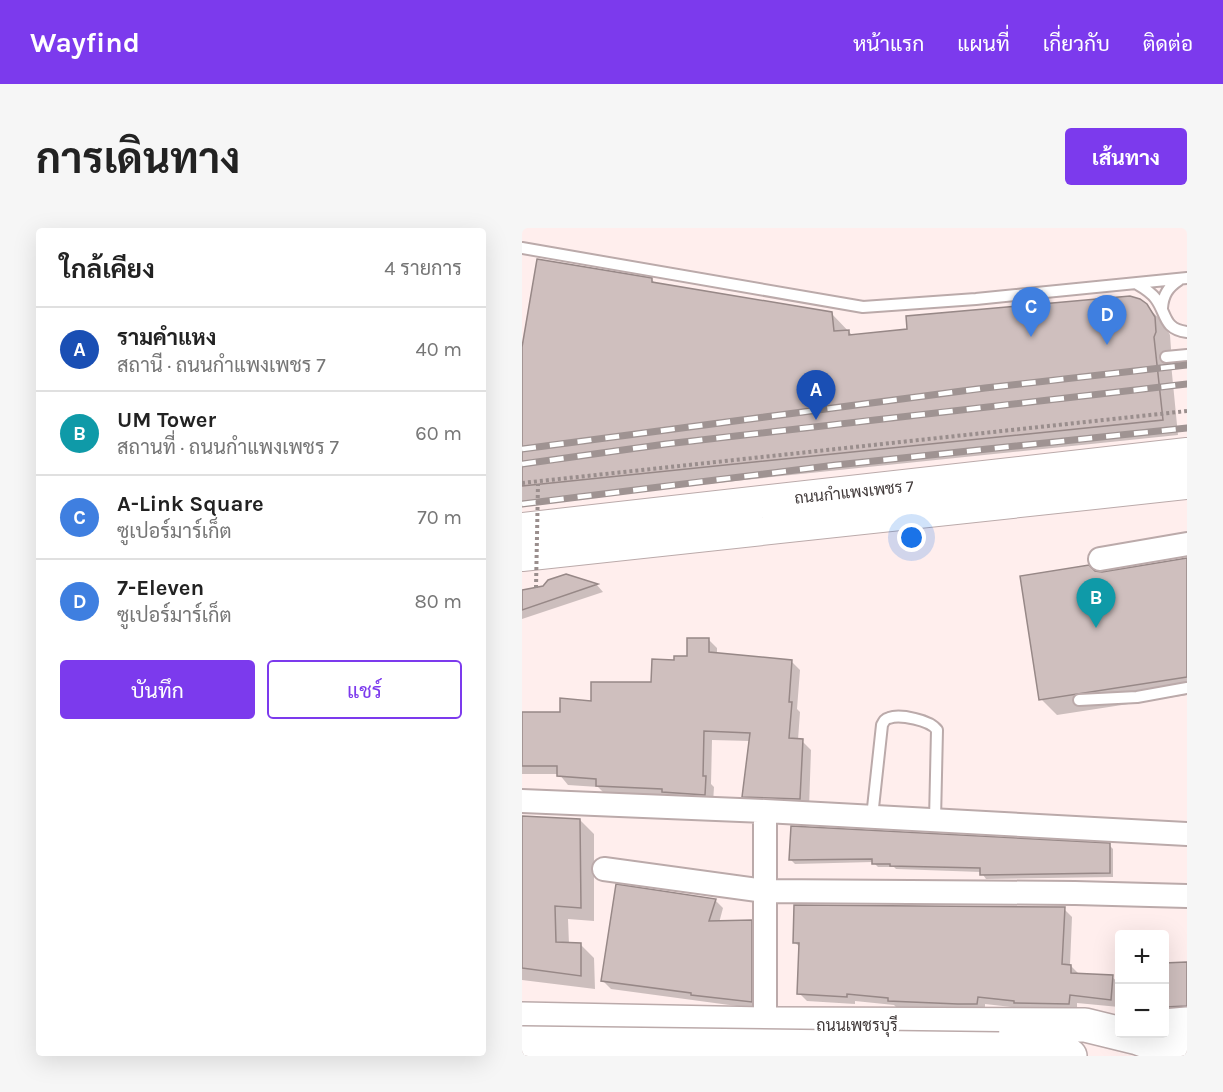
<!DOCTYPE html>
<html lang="th">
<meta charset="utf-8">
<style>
:root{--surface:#fff;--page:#f6f6f6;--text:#222;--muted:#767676;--line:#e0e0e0;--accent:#7c3aed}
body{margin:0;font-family:Karla,Sarabun,sans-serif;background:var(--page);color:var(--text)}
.controls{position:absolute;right:18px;bottom:18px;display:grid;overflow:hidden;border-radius:6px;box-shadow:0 6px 24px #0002}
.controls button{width:54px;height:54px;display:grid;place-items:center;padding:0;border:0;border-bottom:2px solid var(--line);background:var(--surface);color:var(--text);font:30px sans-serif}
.you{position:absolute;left:390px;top:310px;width:21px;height:21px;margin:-15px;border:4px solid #fff;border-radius:50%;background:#1a73e8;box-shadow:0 0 0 9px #1a73e833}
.badge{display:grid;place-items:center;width:39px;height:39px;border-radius:50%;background:var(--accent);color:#fff;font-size:20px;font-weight:700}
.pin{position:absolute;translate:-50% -50px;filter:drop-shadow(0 2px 3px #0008)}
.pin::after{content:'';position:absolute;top:32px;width:21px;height:18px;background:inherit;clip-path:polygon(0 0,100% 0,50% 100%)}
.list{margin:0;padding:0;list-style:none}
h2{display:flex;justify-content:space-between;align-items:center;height:78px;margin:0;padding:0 24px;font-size:26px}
h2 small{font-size:20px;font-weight:400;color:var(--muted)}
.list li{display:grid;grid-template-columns:39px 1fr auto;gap:18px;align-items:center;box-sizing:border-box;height:84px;padding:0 24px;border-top:2px solid var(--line)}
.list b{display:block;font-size:22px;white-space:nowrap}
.list p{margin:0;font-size:20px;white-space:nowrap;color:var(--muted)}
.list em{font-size:20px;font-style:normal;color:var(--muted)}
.actions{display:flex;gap:12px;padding:18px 24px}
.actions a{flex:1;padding:14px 0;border:2px solid var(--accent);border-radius:6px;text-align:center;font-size:21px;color:var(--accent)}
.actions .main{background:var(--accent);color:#fff}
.map{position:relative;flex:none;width:665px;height:828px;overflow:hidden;border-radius:6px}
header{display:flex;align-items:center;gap:36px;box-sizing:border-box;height:84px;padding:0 30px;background:var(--accent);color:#fff}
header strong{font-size:28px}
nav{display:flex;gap:33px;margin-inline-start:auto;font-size:21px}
.intro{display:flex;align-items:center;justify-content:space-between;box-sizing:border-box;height:144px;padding:0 36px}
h1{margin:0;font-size:42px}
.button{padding:15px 27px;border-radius:6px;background:var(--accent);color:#fff;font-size:21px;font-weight:700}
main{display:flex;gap:36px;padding:0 36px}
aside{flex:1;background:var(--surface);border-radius:6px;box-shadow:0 6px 24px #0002}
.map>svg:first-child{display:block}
</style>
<header>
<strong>Wayfind</strong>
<nav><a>หน้าแรก</a><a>แผนที่</a><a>เกี่ยวกับ</a><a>ติดต่อ</a></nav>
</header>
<div class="intro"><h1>การเดินทาง</h1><a class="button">เส้นทาง</a></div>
<main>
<aside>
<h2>ใกล้เคียง<small>4 รายการ</small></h2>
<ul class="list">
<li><span class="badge" style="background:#1a4fb4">A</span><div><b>รามคำแหง</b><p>สถานี · ถนนกำแพงเพชร 7</p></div><em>40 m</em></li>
<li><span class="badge" style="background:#0f9aa8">B</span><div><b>UM Tower</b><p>สถานที่ · ถนนกำแพงเพชร 7</p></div><em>60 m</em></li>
<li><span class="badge" style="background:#3f7fe0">C</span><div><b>A-Link Square</b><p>ซูเปอร์มาร์เก็ต</p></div><em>70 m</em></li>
<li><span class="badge" style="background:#3f7fe0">D</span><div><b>7-Eleven</b><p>ซูเปอร์มาร์เก็ต</p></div><em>80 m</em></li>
</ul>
<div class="actions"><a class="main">บันทึก</a><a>แชร์</a></div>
</aside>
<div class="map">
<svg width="665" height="828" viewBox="0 0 665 828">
<rect width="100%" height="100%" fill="#ffeeed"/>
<path fill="#0003" d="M130,52L135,57L309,85L331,108L624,78L641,94L648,107L649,121L648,125L656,207L0,275V124Z
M665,331V467L535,487L519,471L572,345L580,346Z
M44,348L75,357L81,364L0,391V363L22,360Z
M186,411L195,420V426L269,433L278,442L275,481L278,484L276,512L280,513L289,522L287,580L230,577L221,568L228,513L190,512L189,556L192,559L191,575L84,567L76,559L46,557L37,546H0V486H39L130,455L153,434L166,430Z
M0,590L58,592L72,606V693L46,691L47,716H58L72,730L73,761L0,752Z
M587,617L591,621V649L464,651L459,644L374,641L372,639H356L351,634L273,636L269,632Z
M96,658L194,673L201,680L197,695L229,694L237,702V781L89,761L81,753Z
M542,681L550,689L548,737L557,746L590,749L598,756L597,779L555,775V784L501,782L499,780L463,776V783L375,780L372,777L333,773V776L285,773L277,765L279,720L272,714Z
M642,736H665V794L642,802Z"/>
<path fill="#cfbfbe" stroke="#978887" stroke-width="1.5" d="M15,31L130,50V54L310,84L312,103L327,102V107L385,101L384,88L608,68L618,71L625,76L633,89L634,104L632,109L641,192L0,258V119Z
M665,330V449L517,472L498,348L567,337L573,343L580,344Z
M44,346L76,356L0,382V362L21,358L26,352Z
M165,410H187V424L270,432L267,474H270L267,510L281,511L278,571L220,569L228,505L182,503L181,548H184L183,567L140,564V561L74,558V551L35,548V538H0V484H38V470L69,473V454H129L130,431L152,432V428H165Z
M0,588L58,591L59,680L33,678L34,714L59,715V748L0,740Z
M269,598L588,615V645L458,647V640L368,638V636H350V631L267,632Z
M94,656L194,671L187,693L230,692V774L169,767V765L79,753Z
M272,677L543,679L540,736L549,737V745L591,747L589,772L548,767L547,776L492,775V773L456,769L455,776H436L366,773V770L325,766V769L275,766L277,715H271Z
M665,734V778L642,779V735Z"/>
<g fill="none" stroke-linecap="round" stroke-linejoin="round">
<defs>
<path id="lane" d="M0,20L341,79L454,71L665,50
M615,56C622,60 629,64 634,71C645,86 641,101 665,104
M640,80C641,67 646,59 657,52
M644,129L665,127
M557,472L615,469L665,460
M350,589L360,497C362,493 363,491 367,490C378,486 408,492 415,502L413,592"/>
<path id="street" d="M578,331L665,316
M0,573L243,583
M82,641L243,663L553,665L665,668
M243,796V583L665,606"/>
<path id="secondary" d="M0,301L665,226
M0,327L665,255"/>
<path id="primary" d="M0,791L243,796L563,797L616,810L664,828
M642,798L665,796
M477,821L530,825L548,828"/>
</defs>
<use href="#lane" stroke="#baa" stroke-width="14"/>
<use href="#street" stroke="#baa" stroke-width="26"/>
<use href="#secondary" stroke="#baa" stroke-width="34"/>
<use href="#primary" stroke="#baa" stroke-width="36"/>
<path stroke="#9a8e8d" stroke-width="4" stroke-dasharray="3 3" stroke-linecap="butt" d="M0,255L665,183"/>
<use href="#lane" stroke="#fff" stroke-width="10"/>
<use href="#street" stroke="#fff" stroke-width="22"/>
<use href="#secondary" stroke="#fff" stroke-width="32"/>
<use href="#primary" stroke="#fff" stroke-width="33"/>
<defs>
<path id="rail" d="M0,221L463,160L665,137
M0,236L144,216L665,156
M0,276L314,237L665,200"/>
</defs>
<use href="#rail" stroke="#9f9392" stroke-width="7"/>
<use href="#rail" stroke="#fff" stroke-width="4.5" stroke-dasharray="14" stroke-linecap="butt"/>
<defs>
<path id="primary-bridge" d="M0,815L477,821"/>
</defs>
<use href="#primary-bridge" stroke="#baa" stroke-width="36" stroke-linecap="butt"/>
<path stroke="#9a8e8d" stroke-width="4" stroke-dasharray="3 3" stroke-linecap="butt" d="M14,360L16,256"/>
<use href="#primary-bridge" stroke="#fff" stroke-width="33"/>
</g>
<g text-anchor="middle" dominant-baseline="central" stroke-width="6" stroke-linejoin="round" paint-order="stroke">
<g font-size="16" fill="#413a3a" stroke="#fff">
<text transform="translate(332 264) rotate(-6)">ถนนกำแพงเพชร 7</text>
<text x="335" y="797">ถนนเพชรบุรี</text>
</g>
</g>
</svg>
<div class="controls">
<button>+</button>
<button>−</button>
</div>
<div class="you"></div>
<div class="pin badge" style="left:294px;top:192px;background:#1a4fb4">A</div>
<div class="pin badge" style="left:574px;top:400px;background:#0f9aa8">B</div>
<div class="pin badge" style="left:509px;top:109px;background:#3f7fe0">C</div>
<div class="pin badge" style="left:585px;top:117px;background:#3f7fe0">D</div>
</div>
</main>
